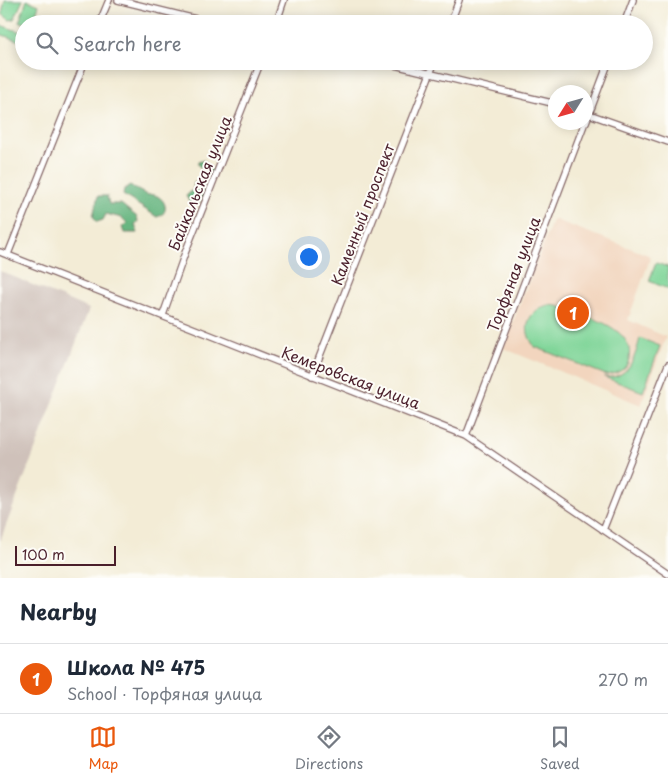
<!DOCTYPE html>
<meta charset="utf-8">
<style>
:root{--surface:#fff;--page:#f6f6f7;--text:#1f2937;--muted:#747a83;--line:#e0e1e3;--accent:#ea580c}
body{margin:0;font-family:"Playpen Sans",sans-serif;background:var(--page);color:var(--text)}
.compass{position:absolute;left:548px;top:85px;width:45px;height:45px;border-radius:50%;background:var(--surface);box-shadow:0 2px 12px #0003;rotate:233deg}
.scale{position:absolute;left:15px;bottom:12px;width:101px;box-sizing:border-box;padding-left:5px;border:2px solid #4a1f2b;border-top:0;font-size:14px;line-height:18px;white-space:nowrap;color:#4a1f2b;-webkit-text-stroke:4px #fdfcf7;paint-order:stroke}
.you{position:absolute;left:308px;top:256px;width:18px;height:18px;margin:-12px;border:4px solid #fff;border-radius:50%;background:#1a73e8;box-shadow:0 0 0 8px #1a73e833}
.badge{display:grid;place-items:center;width:32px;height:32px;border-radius:50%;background:var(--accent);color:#fff;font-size:16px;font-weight:700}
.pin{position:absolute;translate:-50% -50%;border:2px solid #fff;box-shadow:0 1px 5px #0006}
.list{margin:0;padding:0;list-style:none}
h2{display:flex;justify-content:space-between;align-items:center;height:65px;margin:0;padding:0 20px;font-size:21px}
h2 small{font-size:16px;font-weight:400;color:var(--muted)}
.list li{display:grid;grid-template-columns:32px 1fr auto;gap:15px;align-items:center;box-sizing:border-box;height:70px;padding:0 20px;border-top:1px solid var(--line)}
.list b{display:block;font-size:19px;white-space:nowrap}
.list p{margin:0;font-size:16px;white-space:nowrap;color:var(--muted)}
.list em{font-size:16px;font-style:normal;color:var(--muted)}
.icon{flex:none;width:28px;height:28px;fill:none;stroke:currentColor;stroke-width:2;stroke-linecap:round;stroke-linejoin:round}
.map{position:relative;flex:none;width:668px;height:578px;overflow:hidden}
.search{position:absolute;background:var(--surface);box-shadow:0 2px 12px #0003;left:15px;right:15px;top:15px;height:55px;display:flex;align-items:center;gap:12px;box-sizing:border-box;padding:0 18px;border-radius:28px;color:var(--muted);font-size:19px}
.sheet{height:135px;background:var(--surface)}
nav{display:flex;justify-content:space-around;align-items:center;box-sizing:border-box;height:70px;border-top:1px solid var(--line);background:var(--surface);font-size:14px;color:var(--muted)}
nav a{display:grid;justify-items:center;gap:2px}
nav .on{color:var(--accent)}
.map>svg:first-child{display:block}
</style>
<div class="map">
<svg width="668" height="578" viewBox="0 0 668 578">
<rect width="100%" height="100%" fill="#fdfcf7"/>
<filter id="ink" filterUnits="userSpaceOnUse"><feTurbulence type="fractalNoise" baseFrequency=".02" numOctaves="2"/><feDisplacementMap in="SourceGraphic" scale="10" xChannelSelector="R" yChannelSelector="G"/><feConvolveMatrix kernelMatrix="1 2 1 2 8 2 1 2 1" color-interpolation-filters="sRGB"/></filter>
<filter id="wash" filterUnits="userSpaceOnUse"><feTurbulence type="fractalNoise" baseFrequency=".0096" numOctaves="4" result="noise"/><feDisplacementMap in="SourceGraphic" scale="20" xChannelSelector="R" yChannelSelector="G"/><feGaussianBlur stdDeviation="1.12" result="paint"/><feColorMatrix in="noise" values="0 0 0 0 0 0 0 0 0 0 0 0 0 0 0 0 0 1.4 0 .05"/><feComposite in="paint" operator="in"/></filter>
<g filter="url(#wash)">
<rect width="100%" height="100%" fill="#f3ecd6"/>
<path fill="#f2d5be" d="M553,219L651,256L628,320L666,337L641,405L503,348Z"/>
<path fill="#cfc1ba" d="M0,271L89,309L0,541Z"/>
<path fill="#80d599" stroke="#657a62" d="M5,0H23L14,19L10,20L2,14Z
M27,0L39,5L32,24L19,22Z
M0,25L24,33L22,42L0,34Z
M656,263L668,267V289L649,281Z
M548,305L558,306C581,315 636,326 629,359C627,370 616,374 606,375L535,347C521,330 527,311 548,305Z
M640,338L660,346L643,392L604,377C628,380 635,358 640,338Z"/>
<path fill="#68b681" stroke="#596a56" d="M204,160L213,172L209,177L198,165V162Z
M198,181L202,183C206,192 204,198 198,205H191L186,196L193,190L194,183Z
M130,186L147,195C162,191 174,212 157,217L123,195L124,189Z
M98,196H107L109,204H121L137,217L138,221L135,225L138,233H124L122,227L127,223L122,218L106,214L103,220L97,222L93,216Z"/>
</g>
<g filter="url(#ink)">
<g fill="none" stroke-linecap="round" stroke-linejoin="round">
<defs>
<path id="street" d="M118,0L216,24
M99,24L109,0
M276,24L284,0
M450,24L459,0
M624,24L633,0
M378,61L556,104
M586,113L668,142
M586,122L609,61
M0,252L466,436L668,574
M8,254L85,61
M163,315L185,253L261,61
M312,376L435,61
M466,436L585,122
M603,530L668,365"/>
</defs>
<use href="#street" stroke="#856767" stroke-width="8"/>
<use href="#street" stroke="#fff" stroke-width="5.5"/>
</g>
</g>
<g text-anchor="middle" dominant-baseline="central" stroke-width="4" stroke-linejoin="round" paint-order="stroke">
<g font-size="15" fill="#4a1f2b" stroke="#fdfcf7">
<text transform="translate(199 183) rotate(-68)">Байкальская улица</text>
<text transform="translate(362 214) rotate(-69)">Каменный проспект</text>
<text transform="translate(513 274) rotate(-69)">Торфяная улица</text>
<text transform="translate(351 377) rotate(21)">Кемеровская улица</text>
</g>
</g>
</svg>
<svg class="compass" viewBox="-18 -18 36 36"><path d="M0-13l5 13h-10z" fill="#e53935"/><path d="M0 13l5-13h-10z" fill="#747a83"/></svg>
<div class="scale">100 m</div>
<div class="you"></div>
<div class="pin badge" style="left:573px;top:313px">1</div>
<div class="search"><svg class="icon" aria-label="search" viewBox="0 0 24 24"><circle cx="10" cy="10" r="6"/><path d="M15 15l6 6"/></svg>Search here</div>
</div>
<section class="sheet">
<h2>Nearby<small></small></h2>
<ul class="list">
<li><span class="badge">1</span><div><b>Школа № 475</b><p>School · Торфяная улица</p></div><em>270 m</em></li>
</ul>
</section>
<nav>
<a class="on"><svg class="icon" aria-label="map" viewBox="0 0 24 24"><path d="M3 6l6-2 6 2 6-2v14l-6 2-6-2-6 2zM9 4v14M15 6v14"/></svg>Map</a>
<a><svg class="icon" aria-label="directions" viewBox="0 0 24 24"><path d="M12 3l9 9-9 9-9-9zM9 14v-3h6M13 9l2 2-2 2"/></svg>Directions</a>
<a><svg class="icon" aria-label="saved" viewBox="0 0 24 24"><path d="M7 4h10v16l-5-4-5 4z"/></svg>Saved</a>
</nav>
